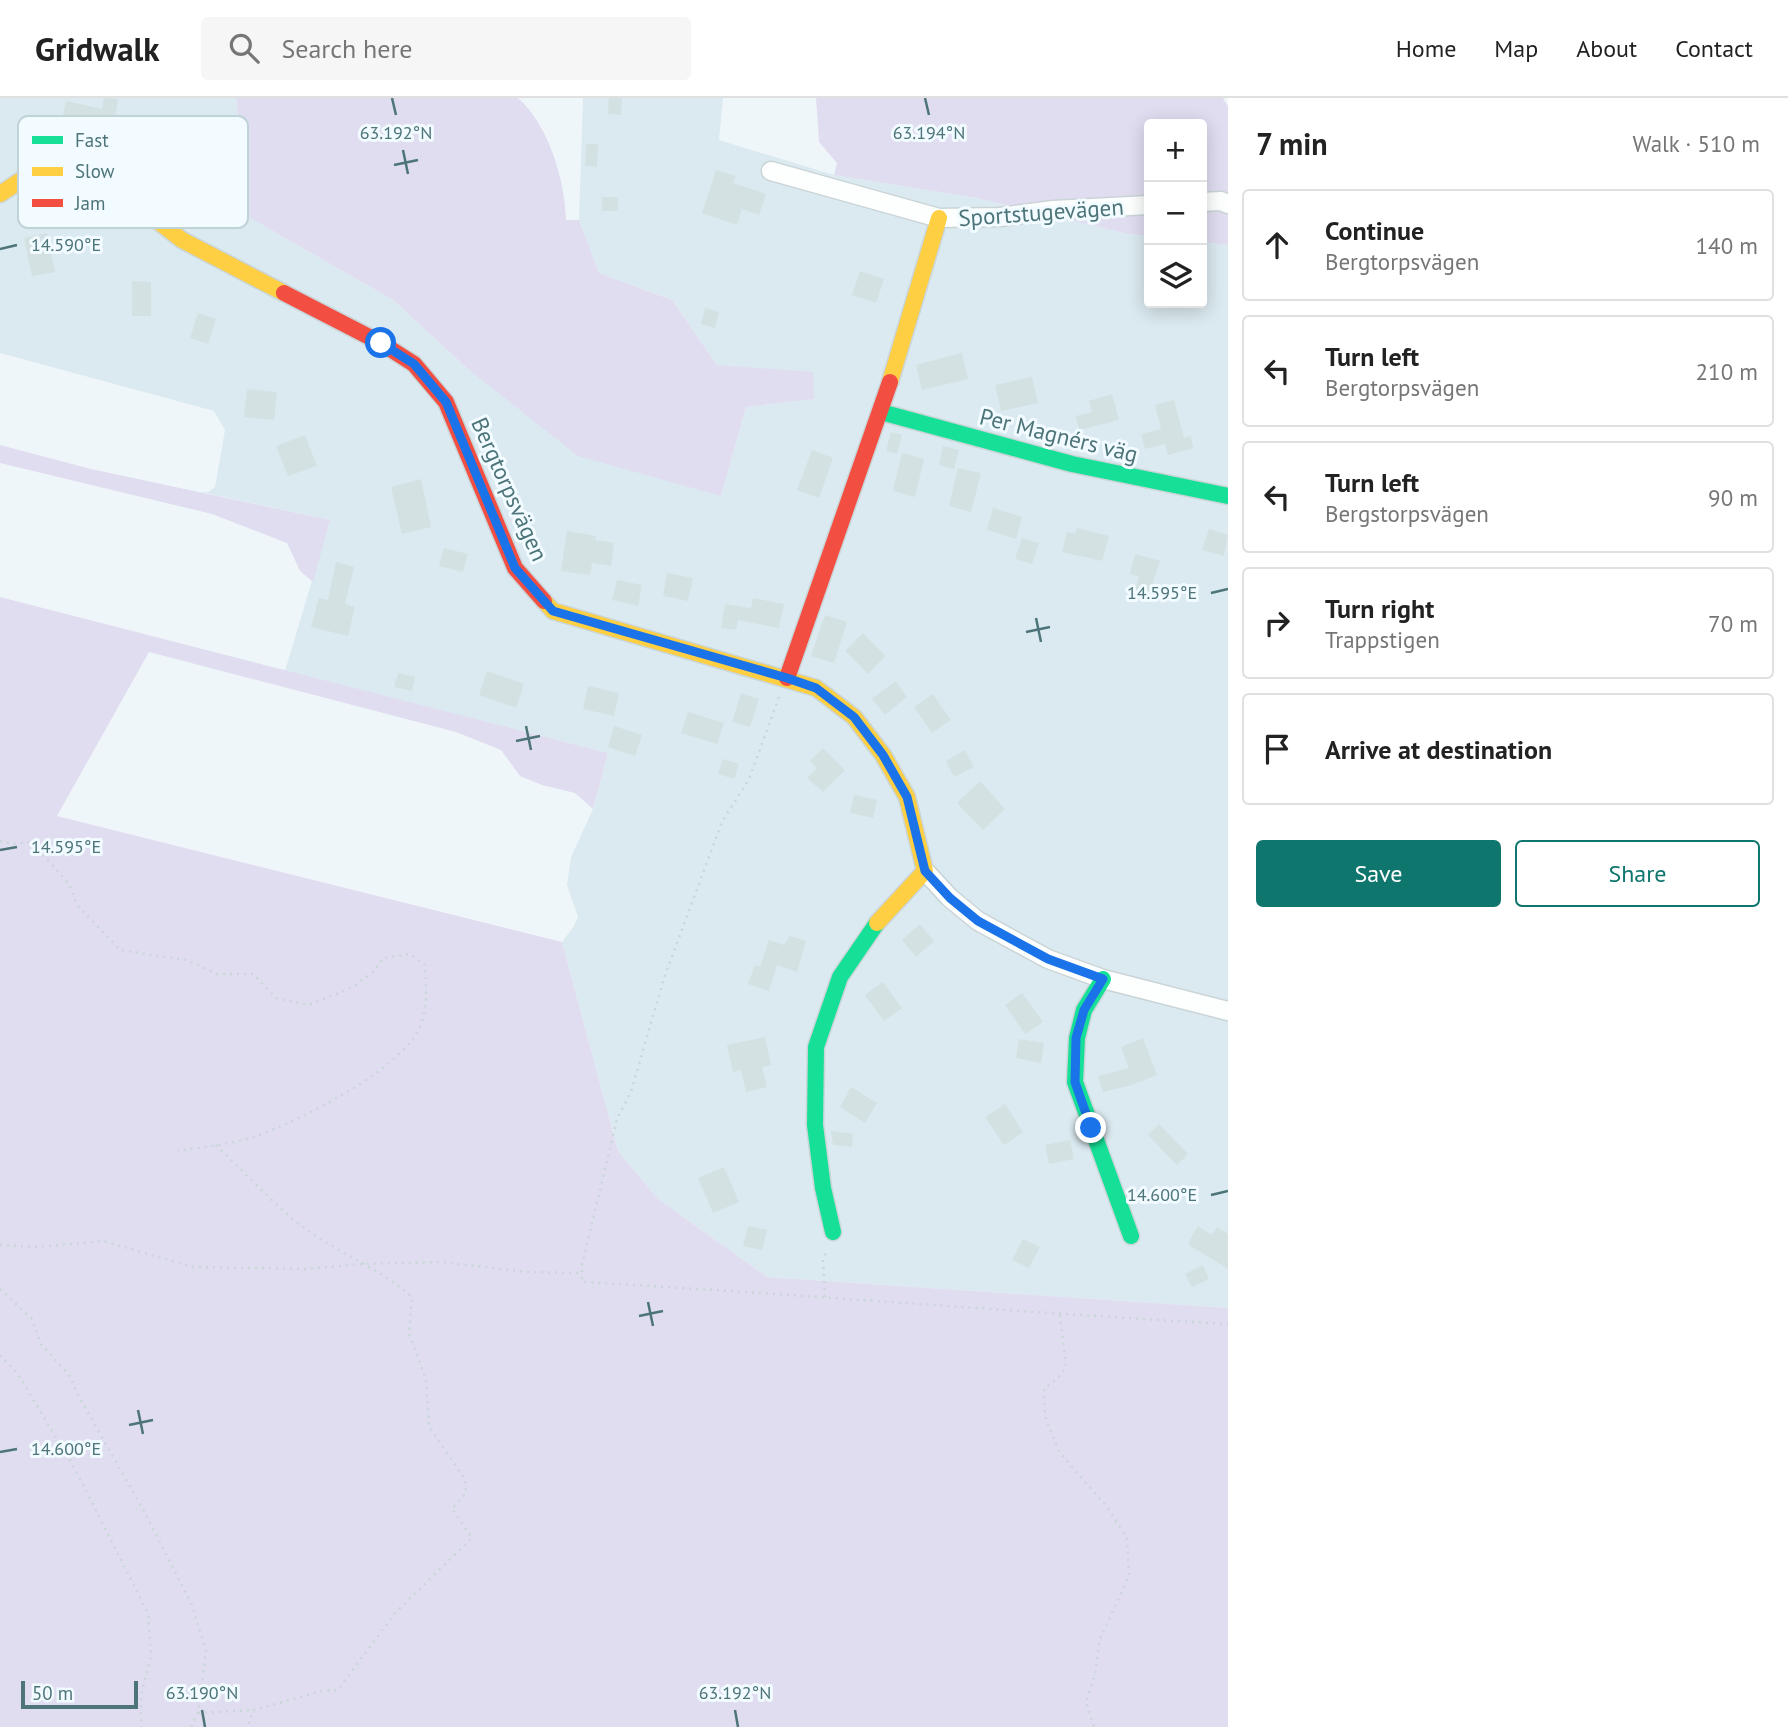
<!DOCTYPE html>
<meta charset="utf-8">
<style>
:root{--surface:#fff;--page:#f6f6f6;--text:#222;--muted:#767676;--line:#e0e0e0;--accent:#0f766e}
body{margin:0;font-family:"PT Sans",sans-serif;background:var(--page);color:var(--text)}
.controls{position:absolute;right:21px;top:21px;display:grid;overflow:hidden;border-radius:7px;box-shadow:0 4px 18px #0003}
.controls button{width:63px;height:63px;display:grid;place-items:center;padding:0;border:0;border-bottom:2px solid var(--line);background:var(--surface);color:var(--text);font:35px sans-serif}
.scale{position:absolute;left:21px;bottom:18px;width:117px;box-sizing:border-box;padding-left:7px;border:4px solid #4d7579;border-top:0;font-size:19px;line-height:24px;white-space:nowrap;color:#4d7579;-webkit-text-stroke:5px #f2fbff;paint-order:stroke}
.stop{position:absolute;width:21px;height:21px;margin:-16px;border:5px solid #1a73e8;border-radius:50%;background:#fff}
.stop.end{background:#1a73e8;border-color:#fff;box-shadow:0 2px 7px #0008}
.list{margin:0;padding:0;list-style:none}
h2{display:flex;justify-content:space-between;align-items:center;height:91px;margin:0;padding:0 28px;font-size:30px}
h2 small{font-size:23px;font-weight:400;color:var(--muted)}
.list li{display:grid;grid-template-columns:46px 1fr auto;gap:21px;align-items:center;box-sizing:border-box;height:112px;margin:0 14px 14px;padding:0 14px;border:2px solid var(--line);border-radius:7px}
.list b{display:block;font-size:26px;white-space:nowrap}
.list p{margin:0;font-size:23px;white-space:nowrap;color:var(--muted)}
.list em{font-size:23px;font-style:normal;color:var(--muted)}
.actions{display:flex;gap:14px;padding:21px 28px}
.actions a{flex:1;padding:16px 0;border:2px solid var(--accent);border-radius:7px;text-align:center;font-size:24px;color:var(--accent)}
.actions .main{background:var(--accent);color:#fff}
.icon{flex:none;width:38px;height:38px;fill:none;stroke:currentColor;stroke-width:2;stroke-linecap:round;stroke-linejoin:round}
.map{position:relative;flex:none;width:1228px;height:1629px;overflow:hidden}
header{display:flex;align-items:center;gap:42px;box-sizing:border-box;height:98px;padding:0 35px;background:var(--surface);border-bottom:2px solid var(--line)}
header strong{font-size:33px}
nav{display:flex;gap:38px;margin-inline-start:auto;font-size:24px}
.search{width:490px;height:63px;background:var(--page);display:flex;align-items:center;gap:18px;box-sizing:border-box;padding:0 24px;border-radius:7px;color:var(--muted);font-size:26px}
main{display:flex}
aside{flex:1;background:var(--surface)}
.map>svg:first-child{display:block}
</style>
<header>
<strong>Gridwalk</strong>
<div class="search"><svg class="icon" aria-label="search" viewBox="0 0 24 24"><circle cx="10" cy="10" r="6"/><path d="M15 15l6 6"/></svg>Search here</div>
<nav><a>Home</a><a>Map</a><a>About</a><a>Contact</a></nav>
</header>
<main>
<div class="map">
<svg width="1228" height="1629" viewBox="0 0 1228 1629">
<rect width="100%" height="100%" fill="#eff6f9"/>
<path fill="#dbeaf0" d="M0,0H236L249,119L393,202L468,271L721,398L746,309L813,301L717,267L672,202L599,175L579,122L583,0H723L719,42L834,77L977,100L1128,136L1149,138V205H1202V144L1228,147V1210L767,1179L658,1101L618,1053L562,844L574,828L578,819L567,787L571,759L593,711L608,655L285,573L330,422L201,394H208L215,389L225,332L214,313L0,255Z"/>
<path fill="#e0ddf1" d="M236,0H518C549,27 565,83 566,122H579L599,175L672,202L717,267L813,274L814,301L746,309L721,398L578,358L468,271L393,202L249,119Z
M816,0H1223L1228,9V147L1202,144V26H1149V138L1128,136L977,100L834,77L837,65L819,44Z
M0,347L91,371L330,422L313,484L300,473L287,445L212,416L0,365Z
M0,499L608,655L593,711L575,695L542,687L520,678L501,652L456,634L149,554L57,718L562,844L618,1053L658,1101L767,1179L1228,1210V1629H0Z"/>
<path fill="#d3e1e3" d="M104,0L118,1L114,28L85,24L80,47L58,42L66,3L102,11Z
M609,0H622L621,17L608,16Z
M586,46H598L597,69L585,68Z
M716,72L736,78L733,85L766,96L759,117L742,111L737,127L702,115Z
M602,99H618V113H602Z
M47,135L55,174L32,178L24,140Z
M860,173L884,181L876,205L852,197Z
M132,183L151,184V218H132Z
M705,210L719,214L715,230L701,226Z
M198,215L216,221L208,246L190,240Z
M962,255L968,281L922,292L916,267Z
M1032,279L1038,305L1001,313L995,287Z
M247,291L277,294L274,322L244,319Z
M1112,296L1119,322L1079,332L1076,318L1092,314L1089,303Z
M1174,302L1184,340L1191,338L1193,350L1168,357L1165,346L1145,351L1141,336L1161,331L1155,307Z
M891,334L902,337L897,356L886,353Z
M305,337L317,368L288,378L276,348Z
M943,348L959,352L954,371L939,367Z
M812,352L833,360L819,400L797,392Z
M902,355L924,361L915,399L893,393Z
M958,370L981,375L971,414L949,408Z
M421,381L431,429L402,436L391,389Z
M993,410L1022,419L1016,441L987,432Z
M1077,430L1109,438L1102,463L1062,454L1067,434L1075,436Z
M1209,431L1228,437L1224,458L1202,452Z
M567,433L596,438L595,442L614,445L611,468L592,465L590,477L561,473Z
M1022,440L1039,445L1032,466L1015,461Z
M444,450L468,456L463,474L439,468Z
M1135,456L1160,463L1149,497L1135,493L1139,479L1130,476Z
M336,464L354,469L345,506L355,509L348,538L311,529L319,500L328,502Z
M667,475L693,480L688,503L663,498Z
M617,482L642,487L638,508L612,502Z
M753,500L784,506L779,530L738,522L736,532L721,530L725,506L751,510Z
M825,517L847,524L834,565L811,558Z
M863,535L886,558L868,576L845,553Z
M487,573L524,586L516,610L479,597Z
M398,575L415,579L412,593L394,589Z
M895,583L907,599L885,617L872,601Z
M588,588L619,595L614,618L583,611Z
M741,595L759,601L750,629L732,624Z
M933,596L951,622L932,635L914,609Z
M688,614L724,625L717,646L681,635Z
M614,628L642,637L635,658L608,649Z
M823,650L845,672L823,694L807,680L817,670L810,663Z
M965,652L974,669L954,679L946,663Z
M723,661L739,666L734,681L718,676Z
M980,683L1005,711L983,732L957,705Z
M854,697L877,702L873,720L850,715Z
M920,826L934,843L916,859L902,842Z
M790,838L806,843L797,874L777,867L769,893L748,886L755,867L760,869L769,842L784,847Z
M883,884L902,910L884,923L865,897Z
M1022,895L1043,924L1025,936L1005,907Z
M765,939L771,967L762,969L767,989L746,994L741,972L733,974L727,947Z
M1143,940L1157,977L1132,987L1103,994L1098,978L1129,970L1121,949Z
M1019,941L1044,945L1041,965L1016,960Z
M851,989L877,1005L865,1025L840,1009Z
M1005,1006L1023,1034L1004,1047L985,1019Z
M1159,1026L1188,1056L1177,1067L1148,1037Z
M831,1033L853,1036L852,1049L833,1047Z
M1070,1042L1074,1061L1049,1066L1045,1047Z
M724,1069L739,1104L713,1115L698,1080Z
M748,1128L767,1132L762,1152L743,1148Z
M1198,1128L1212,1137L1217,1129L1228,1136V1171L1189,1147V1143Z
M1023,1141L1040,1149L1029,1170L1012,1162Z
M1203,1167L1209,1181L1192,1189L1185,1176Z"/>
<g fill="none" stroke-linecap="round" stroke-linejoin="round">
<defs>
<path id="street" d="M771,73L939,120L1000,119L1053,112L1149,107
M1202,104L1221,103L1228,106
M925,773L950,800L978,823L1048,861L1103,881L1228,913"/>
<path id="fast" d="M881,314L1072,366L1228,398
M1103,881L1084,912L1077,940L1075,984L1131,1138
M833,1134L823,1090L815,1027L816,949L840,879L877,825"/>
<path id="slow" d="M0,96L32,75H44L106,89L123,96L182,142L284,195
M890,284L939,120
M544,503L553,513L816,590L854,619L883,657L907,699L925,773L877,825"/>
<path id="jam" d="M284,195L381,245L414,266L446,304L515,470L544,503
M787,580L890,284"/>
</defs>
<use href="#street" stroke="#cad4d7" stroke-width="21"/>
<use href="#fast" stroke="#cad5d8" stroke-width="19"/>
<use href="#slow" stroke="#cad5d8" stroke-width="19"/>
<use href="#jam" stroke="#cad5d8" stroke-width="19"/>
<path stroke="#cad6d8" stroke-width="2.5" stroke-dasharray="2 5" stroke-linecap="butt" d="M779,599L749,681L722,724L664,880L631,994L617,1021L582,1167V1184C798,1196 1013,1214 1228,1226
M0,743L15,746L32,744L69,786L77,807L120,852L187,862L217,876H253L276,900L309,907L353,889L373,874L383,860L410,856L425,867C426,886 428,907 421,926C406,970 300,1022 257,1038C232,1046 204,1049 178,1053
M216,1047C242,1072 267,1099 294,1122C330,1152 377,1168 412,1199L409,1236L426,1281L429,1328L465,1382L466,1395L452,1411L472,1440L395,1515L338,1592L322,1593L254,1612L247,1629
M0,1147L37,1149L103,1143L193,1169L307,1171L361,1166L441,1164L528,1174L582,1175
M0,1191L32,1221L41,1246L69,1277L79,1299L145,1415L192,1507L206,1553L198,1615L191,1629
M825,1199L823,1162L826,1154
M1060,1217L1066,1269L1058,1280L1044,1291L1045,1318L1059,1354L1107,1409L1127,1440L1129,1478L1100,1541L1095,1576L1086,1605L1094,1629
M0,1257L18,1276L76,1373L148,1515L151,1558L141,1598V1629
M198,1615L254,1612"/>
<use href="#street" stroke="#fdfefe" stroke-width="18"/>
<use href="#fast" stroke="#16e098" stroke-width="16"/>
<use href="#slow" stroke="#ffcf43" stroke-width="16"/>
<use href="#jam" stroke="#f24e42" stroke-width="16"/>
</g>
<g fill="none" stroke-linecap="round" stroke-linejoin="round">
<path stroke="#1a73e8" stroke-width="9" d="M381,245L414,266L446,304L515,470L553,513L787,580L816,590L854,619L883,657L907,699L925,773L950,800L978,823L1048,861L1103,881L1084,912L1076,940L1075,984L1091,1030"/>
</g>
<path fill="none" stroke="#4d7579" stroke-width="2.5" d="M392,0L396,17M925,0L929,17M403,52L408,76M394,67L418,62M0,151L17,147M1211,495L1228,491M1036,520L1041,544M1026,534L1050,529M526,628L531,652M516,643L540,638M0,752L17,749M1211,1097L1228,1093M648,1204L653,1228M639,1218L663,1213M138,1312L143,1336M129,1327L153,1322M0,1354L17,1351M202,1612L205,1629M735,1612L738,1629"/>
<g text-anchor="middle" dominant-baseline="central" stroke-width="6" stroke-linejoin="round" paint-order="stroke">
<g font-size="23" fill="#4d7579" stroke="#f2fbff">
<text transform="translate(1041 114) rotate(-4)">Sportstugevägen</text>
<text transform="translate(1059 337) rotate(14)">Per Magnérs väg</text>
<text transform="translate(510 391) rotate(66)">Bergtorpsvägen</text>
</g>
</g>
<rect x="18" y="18" width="230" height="112" rx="10" fill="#f2fbff" stroke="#c0d3d7" stroke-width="2"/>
<rect x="32" y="38" width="31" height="8" fill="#16e098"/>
<rect x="32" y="69" width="31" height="9" fill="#ffcf43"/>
<rect x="32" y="101" width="31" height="8" fill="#f24e42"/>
<g font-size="19" fill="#4d7579">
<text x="75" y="49">Fast</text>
<text x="75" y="80">Slow</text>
<text x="75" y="112">Jam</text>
</g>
<g font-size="18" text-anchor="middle" fill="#4d7579" stroke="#f2fbff" stroke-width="6" stroke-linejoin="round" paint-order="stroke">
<text x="396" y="41">63.192°N</text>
<text x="929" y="41">63.194°N</text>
<text x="66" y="153">14.590°E</text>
<text x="1162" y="501">14.595°E</text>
<text x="66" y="755">14.595°E</text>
<text x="1162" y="1103">14.600°E</text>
<text x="66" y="1357">14.600°E</text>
<text x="202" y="1601">63.190°N</text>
<text x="735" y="1601">63.192°N</text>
</g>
</svg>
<div class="controls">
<button>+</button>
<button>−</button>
<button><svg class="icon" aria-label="layers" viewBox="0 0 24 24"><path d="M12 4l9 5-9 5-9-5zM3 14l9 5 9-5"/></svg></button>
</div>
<div class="scale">50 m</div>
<div class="stop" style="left:381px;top:245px"></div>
<div class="stop end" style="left:1091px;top:1030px"></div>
</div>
<aside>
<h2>7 min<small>Walk · 510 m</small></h2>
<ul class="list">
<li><svg class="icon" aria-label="ahead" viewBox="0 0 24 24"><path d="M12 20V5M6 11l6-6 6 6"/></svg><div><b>Continue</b><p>Bergtorpsvägen</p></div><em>140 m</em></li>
<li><svg class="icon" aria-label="left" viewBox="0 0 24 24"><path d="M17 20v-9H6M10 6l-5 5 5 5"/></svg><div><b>Turn left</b><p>Bergtorpsvägen</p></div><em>210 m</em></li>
<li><svg class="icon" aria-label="left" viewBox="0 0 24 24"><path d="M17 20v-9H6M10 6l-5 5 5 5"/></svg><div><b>Turn left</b><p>Bergstorpsvägen</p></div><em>90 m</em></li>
<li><svg class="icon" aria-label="right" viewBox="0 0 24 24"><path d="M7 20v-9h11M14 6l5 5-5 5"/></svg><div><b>Turn right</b><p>Trappstigen</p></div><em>70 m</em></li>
<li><svg class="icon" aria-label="arrive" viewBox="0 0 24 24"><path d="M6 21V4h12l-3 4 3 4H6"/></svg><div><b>Arrive at destination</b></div></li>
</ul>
<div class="actions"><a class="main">Save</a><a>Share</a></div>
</aside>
</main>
